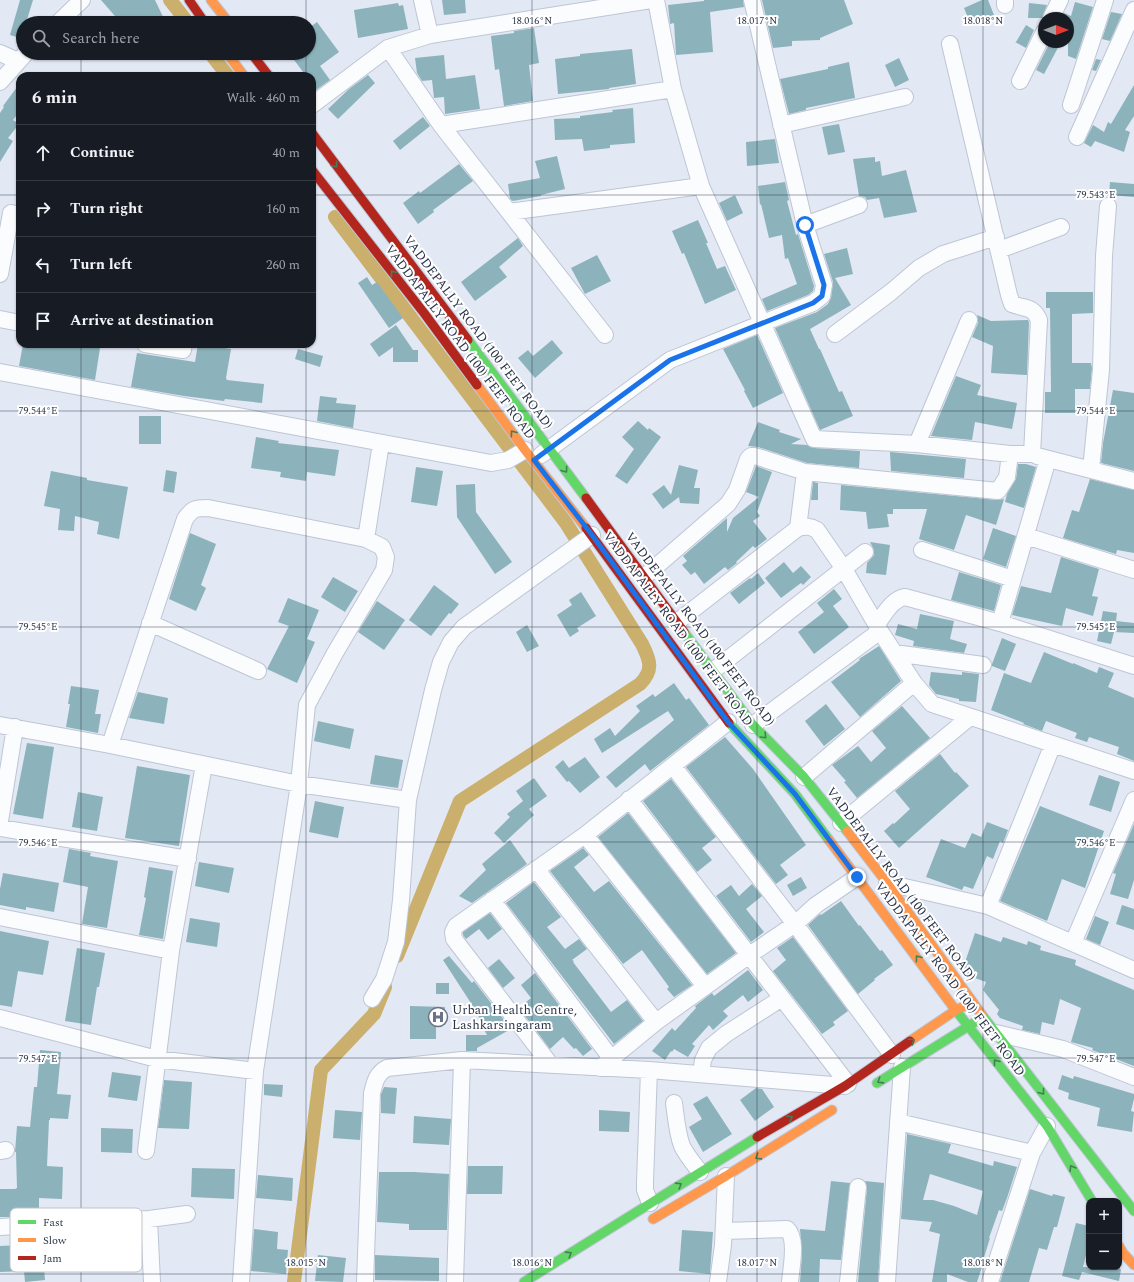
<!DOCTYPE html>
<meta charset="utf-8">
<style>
:root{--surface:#171b24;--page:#242831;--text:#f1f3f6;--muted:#9ea1a6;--line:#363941}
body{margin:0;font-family:Spectral,serif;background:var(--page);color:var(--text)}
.controls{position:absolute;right:12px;bottom:12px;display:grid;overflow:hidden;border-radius:8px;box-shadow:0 1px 3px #0004}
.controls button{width:36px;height:36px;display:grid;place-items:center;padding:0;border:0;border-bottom:1px solid var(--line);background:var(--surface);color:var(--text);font:20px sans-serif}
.compass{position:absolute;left:1038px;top:12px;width:36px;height:36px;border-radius:50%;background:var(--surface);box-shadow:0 1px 3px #0004;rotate:90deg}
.stop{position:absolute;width:12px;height:12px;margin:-9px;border:3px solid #1a73e8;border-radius:50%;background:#fff}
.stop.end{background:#1a73e8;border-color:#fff;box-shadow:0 1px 4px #0008}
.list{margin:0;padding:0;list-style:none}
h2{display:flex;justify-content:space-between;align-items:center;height:52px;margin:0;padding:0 16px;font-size:17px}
h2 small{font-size:13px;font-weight:400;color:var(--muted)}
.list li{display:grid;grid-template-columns:26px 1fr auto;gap:12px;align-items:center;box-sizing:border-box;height:56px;padding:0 16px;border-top:1px solid var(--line)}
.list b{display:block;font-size:15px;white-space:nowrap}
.list em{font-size:13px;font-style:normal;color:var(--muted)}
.icon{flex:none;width:22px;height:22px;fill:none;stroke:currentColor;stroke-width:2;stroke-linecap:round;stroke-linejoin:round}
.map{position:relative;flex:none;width:1134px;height:1282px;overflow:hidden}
.search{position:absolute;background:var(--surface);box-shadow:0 1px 3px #0004;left:16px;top:16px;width:300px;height:44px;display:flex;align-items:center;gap:10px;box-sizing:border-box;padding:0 14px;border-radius:22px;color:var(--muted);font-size:15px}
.panel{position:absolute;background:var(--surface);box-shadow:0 1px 3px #0004;left:16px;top:72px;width:300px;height:276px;border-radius:12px}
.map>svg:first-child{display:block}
</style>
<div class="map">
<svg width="1134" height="1282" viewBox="0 0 1134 1282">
<rect width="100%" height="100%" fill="#e2e8f4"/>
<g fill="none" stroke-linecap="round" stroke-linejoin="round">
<path stroke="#cbaf6c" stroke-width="14" d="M170,0L188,23
M210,53L228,76
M335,217L566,523L642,644C650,660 654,670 640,684L460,801L397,956
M294,1282L321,1070L374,1014L385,987"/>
</g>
<path fill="#8cb3bb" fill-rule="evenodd" d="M20,0H33L26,23H23V39L10,35Z
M101,0H155L166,23H121Z
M442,0H465L466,13L444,15Z
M704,0H743L744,7L710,12L713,52L676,55L674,23L670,24L668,5L704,1Z
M762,0H844L853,24L820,38V40L792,41V46L773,48Z
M982,0H988L994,15L971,25L964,8Z
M1075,2L1093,7L1076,59L1068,56V18H1062L1064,13L1071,16Z
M398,3L399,6L403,5L408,29L358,38L354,10Z
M1029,3L1047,5L1042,18H1028Z
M1111,12L1122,14L1110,41L1102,39Z
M317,22L339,52L320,66L330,80L316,90L312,84V76H306L289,53H309V28Z
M1026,25L1034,30L1026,48L1015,42H1016Z
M534,28L539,63L529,65L533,101L504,106L499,69L495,70L491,36L514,33V31Z
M1050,42H1061L1044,74L1036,70Z
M632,49L636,84L609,88V89L558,94L555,59L580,56V54Z
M444,55L446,79L475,75L480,109L445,114L444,97L434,98L432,80L422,81L417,73L415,58Z
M899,58L909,80L895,87L885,65Z
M1096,59L1101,60L1096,71L1092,70Z
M849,62L855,98L806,108V110L789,114L780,79L828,69V67Z
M368,75L375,83L338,119L328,109L349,89Z
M20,83V111L13,120L19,124L8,138L13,141L0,162V113L4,107L3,106Z
M1134,85V116L1125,130L1130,132L1124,152L1095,141L1091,147L1084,143L1093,125L1104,132L1108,122L1111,124Z
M633,108L635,143L610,145V148L584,151L582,139L555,140L554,119L580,118V116L613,112L612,110Z
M423,117L430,126L400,150L393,141Z
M839,124L845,152L828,155L822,127Z
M775,139L779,163L747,166L746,142Z
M557,156L565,189L541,195V196L513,201L510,199L508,184L540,178L535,161Z
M875,157V162L880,161L882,176L906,170L917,212L884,218L879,198L867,200L865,197L859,196L853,159Z
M459,164L473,181L433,210L434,212L418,224L403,203L419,191L420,193Z
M785,182L789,200L787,201L796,235L798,234L814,286L813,291L808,295L767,311L762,299L797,284L788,258L785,259L782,235L769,238L761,204L760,205L758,186Z
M1110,182L1134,184V197L1109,195Z
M735,195L743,213L727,221L719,203Z
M698,220L708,243H706L717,269L725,266L736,290L705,304L684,253L682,254L672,231Z
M518,238L523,246L499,267L507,277L475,301L461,282Z
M847,248L853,274L835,278L851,305L810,329L819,349H820L839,392L842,391L853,416L820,430L775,328L817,312L828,304L831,298L833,282L824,254Z
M597,255L611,281L585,294L571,268Z
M367,277L372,285L377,282L403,318L389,328L358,283Z
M1046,292H1093V313L1072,314V363H1091L1092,368L1090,389H1075V413H1045V392H1051L1050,308H1046Z
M977,315L991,321L1028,320L1029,322L1027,375L991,373L993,346L972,337L978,323V319Z
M396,325L413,350H418V362H393V347L379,357L370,344Z
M757,335L783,393L753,408L744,391L745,390L723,349Z
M552,340L563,353L535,378L518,358L528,350L533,356Z
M23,344H78L100,348L95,380L19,366Z
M198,344L231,349L226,378L227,380L264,384L262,403L225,399L224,401L184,396L131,387L137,353L195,362Z
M298,349L323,356L320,367L295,359Z
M956,376L981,385L977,395L1017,403L1012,429L975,422L972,440L931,436Z
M1113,390L1134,393V471L1101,463L1103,443Z
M320,396L337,398L336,403L356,405L353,428L317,421Z
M139,416H161V444H139Z
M638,421L648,430L649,428L661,437L627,484L615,476L634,449L622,437Z
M758,422L780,430L779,432L801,439L791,444L807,445L814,448L860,451L859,468L807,463L758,447L748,446Z
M256,437L279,441L278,443L339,450L335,476L307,472L306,481L280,477L281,472L251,468Z
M890,452L966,459L964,478L891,471Z
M1018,464H1026L1036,467L1024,508L1005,502L1007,494L1016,479Z
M679,465L698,470L694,488H700L699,504L680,503L679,497L663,509L652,494L664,485L671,495Z
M756,466L772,472L757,512L760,516L753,521L767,539L755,548L753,546L736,562L737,563L728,570L725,567L704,584L695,572L691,575L682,565L687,561L683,556L727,518V532L733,518L759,497L746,492Z
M416,467L443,471L437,506L411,502Z
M166,470L177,472L174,493L163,491Z
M51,471L87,478V480L128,487L119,539L97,534L99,522L75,516L74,531L58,530L60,509L44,506Z
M1090,479L1134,490V553L1117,550L1116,554L1063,538L1072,510L1079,512Z
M813,482L818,483V500H811Z
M475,484L476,512L512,562L495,574L457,517L456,485Z
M841,485L997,500L1004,499L996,525L966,515L954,550L919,539L927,509H893V514H887L889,527L868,529L866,512L840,510Z
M993,528L1016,536L1006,567L983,559Z
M190,533L216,544L201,585L206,588L196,611L169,599Z
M870,542L890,545L886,575L866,573L867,563L874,555V550Z
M1061,557L1099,569L1092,596L1098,597L1093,616L1066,608L1062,626L1012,615L1021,586L1051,593Z
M784,562L793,573L801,566L811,577L803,585L801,583L781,598L765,578Z
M959,572L1001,585L994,611L951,600Z
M758,573L765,583L739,604L730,593L750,578L751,579Z
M333,577L358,591L345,612L321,597Z
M434,585L459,604L451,614L449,613L431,636L409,620Z
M834,589L842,599L833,606L849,627L814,654L798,632L824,612L817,603Z
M581,592L596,616L577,628L579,631L570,637L557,615L572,605L569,600Z
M288,598L319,610L307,639L315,642L297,683L267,669L289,626L278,622Z
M377,601L405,620L384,650L358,632Z
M1103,611L1117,613L1116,621L1134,623V633L1114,632L1111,644L1097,641Z
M920,614L954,621L950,639L967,644L964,653L913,646L914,641L895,635L898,624L917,629Z
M527,625L539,646L527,652L516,632Z
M1002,638L1016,644L1005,671L992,666V664Z
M879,646L901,681L860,717L831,682L860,660L859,659Z
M1044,652L1073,664V663L1097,673L1099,667L1114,673L1108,687L1134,698V761L1117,754L1119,747L1089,737L1087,742L1075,738L1077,733L1046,721L1042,731L1023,724L1024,723L991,710L1004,673L1031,683Z
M931,672L962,675V672L979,674L976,702L959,701V699L936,694L929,685Z
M674,683L686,700L689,698L709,725L650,771L645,764L616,788L606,777L674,720L668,711L602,753L594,739L610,728L615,736L640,711L636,706L653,694L655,697Z
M71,686L99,690L95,714H101L98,733L66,727L70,704H68Z
M138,692L168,698L164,724L129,718Z
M826,704L845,729L824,746L805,721Z
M902,706L930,738L857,798L844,782L846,781L832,765L858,746L871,762L886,748L872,731Z
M318,721L354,729L350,749L314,741Z
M725,737L753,769L806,845L780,865L788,875L776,884L686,767Z
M27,743L54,747L43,819L13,814Z
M940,754L955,773L956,772L969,786L899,848L884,831L893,823L894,824L910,809L895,791Z
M375,755L403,760L398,788L370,784Z
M585,757L600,777L580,793L569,781L567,782L555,767L563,760L569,768Z
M137,766L190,775L179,846L125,838Z
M1099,775L1120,782L1111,812L1089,805Z
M534,778L547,796L529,809L534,815L504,843L494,833L510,817L507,814L523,801L516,791Z
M671,779L716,837L702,848L712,860L697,872L643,801Z
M78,792L103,797L97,831L72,827Z
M315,801L344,807L338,838L309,832Z
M1040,806L1104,831L1085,888L1062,879L1047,921L1000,901Z
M628,813L736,953L707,974L598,837Z
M987,822L1008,830L1003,843L1000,841L993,859L987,856L973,889L964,886L962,890L926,877L941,839L965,848L972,833L981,837Z
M1134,824V880L1128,899L1110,894L1116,874L1113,873Z
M510,840L527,864L472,903L459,896L486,870L482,864Z
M583,848L589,855L574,867L594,892L609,881L692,985L674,997L667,989L669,987L642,950L623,964L550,871Z
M69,849L91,853L90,856L118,861L107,928L82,924L88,887L63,882Z
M199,862L234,868L229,893L195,886Z
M149,867L173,871L163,939L139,935L146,898L144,897Z
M3,873L59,883L54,912L26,907V910L0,905V889Z
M801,877L807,888L793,896L787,885Z
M534,882L561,917L547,927L565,949L579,939L587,949L572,960L574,961L573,962L611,1012L627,1000L643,1021L614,1044L506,903Z
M752,884L762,896L746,909L764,932L751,942L716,896L731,885L739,896Z
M841,901L859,926L860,925L880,951L882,950L893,965L874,979L875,980L858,994L808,925L820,914L821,915Z
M1122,905L1134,909V930L1116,924Z
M490,913L502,929L488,940L479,929L466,939L463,935V932Z
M1095,916L1109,922L1100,945L1086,939Z
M190,918L220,923L217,947L186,942Z
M0,931L49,941L43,975L18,971L12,1007L0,1005Z
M975,933L1001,942L1003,937L1027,945L1028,941L1041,946L1040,950L1076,960L1075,965L1134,990V1066L1092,1050L1093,1048L1071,1042L1081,1008L1060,999L1054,1025L1042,1022L1040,1034L1022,1030L1023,1026L1000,1018L997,1014L999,1010L983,990L986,982L969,976L963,968Z
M793,937L848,1011L833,1022L835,1025L822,1034L773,971L786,960L777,948Z
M77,948L105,953L99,987H97L91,1025L65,1021Z
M449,956L472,983L474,981L511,1029L477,1048V1051H466V1035H487L481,1024L483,1023L477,1014H478L443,960Z
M499,959L515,978L503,988L488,968Z
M748,970L763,990L748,1002L743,995L723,1011L728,1016L713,1030L709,1025L692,1044L695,1046L688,1057L674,1049L672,1052L671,1051L665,1060L652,1051L672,1028L675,1031L696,1008L695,1006L712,993L714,996Z
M535,973L592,1049L583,1056L576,1048L574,1049L563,1037L550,1049L519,1008L531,998L521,985Z
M436,983H449V994H436Z
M410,1006L445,1007V1025H436V1039H410Z
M40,1050L61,1052L57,1094L71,1095L68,1119L50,1118V1120H49L47,1166L63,1167L62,1199L39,1198V1215H11V1217H0V1189H15L17,1188L16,1152H15L17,1126L30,1127L34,1087H37Z
M112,1072L141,1076L137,1101L108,1097Z
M1062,1075L1073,1079L1074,1076L1134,1094V1099L1131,1111L1134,1112L1132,1132L1097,1126L1100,1108L1068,1099L1069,1093L1058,1089Z
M164,1080L192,1082L189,1129L158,1128Z
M264,1084L283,1085L282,1097L264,1095Z
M384,1087L397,1088L395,1114L381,1113V1094Z
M756,1088L762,1089L774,1107L755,1121L740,1100Z
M707,1096L732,1134L703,1152L689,1127L702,1119L693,1104Z
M335,1110L362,1112L360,1140L333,1138Z
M599,1110L630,1112L629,1132L599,1131Z
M414,1116L451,1119L449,1145L413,1143Z
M101,1128L133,1129L132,1153L101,1152Z
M907,1134L951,1144L948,1153L993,1166L994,1161L1017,1167L1007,1198L1002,1211L999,1210L989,1238H990L982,1264H983L977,1282H968L947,1274V1282H932L940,1234L929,1231L932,1222L901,1219ZM930,1174L983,1191L977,1215L954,1206L933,1200H923Z
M468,1166H503L502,1194H467Z
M192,1168L235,1169L234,1199L191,1197Z
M379,1172H414L449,1174L447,1230H409V1224L377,1222Z
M258,1175L293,1178L292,1201L256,1198Z
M831,1181L850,1183L841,1260L820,1259L819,1282H800L802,1254L800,1229L825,1231Z
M865,1181L884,1183L878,1282H858L867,1188Z
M1030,1189L1052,1196L1053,1194L1065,1197L1057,1227H1054L1047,1250L1039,1248L1029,1282H1000Z
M1076,1223L1089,1226V1243L1083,1267H1119L1121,1270L1119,1281L1082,1272L1079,1280L1062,1276Z
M254,1229L278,1232L277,1249L288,1250L286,1274L251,1271Z
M682,1230L713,1232L710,1274L679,1271Z
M21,1245V1248L42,1246L45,1280L25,1282L24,1271L0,1272V1246Z
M318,1255L346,1258L343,1282L315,1281Z
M375,1255L439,1258V1281L375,1280Z"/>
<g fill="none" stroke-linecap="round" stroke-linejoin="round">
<defs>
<path id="street" d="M422,0L430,35
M656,0L673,89L701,186L814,439L917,444L1010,454H1032L1039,320C1033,306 1025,309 1012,304L1009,295L950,44
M1005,5V0
M1051,18L1060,0
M58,23L82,0
M388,48L441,125L605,335
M0,53L18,61
M1020,81L1044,32
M0,82L26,53
M312,105L388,48L430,35L651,0
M1071,105L1105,0
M441,125L673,89
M781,125L905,97
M1077,137L1134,10
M509,212L701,186
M805,225L859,205
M999,250L1061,227
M0,274L11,213L20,215
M0,319L20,323
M835,334L891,292L919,268L943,254L996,237
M145,344L183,350L184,344
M0,372L491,463L508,460L525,450
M917,444L969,320
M541,455L670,360L813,303L822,296L824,285L805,225L752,0
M1037,456L1134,481
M1091,469L1101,370L1104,256L1108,206
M798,528L805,472
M1026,536L1134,570
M366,539L381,443
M922,550L1013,579
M644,577L728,504L737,490L748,459L751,456H755L805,472L998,491L1007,477L1010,454
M677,622L798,528C806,526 810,526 817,530L844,569L880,631L914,683L932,704L1134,771
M150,623L258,671
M1000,623L1048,459
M877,624C884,615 892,599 905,597L1000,623L1134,666
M894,653L983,665
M714,670L865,552
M0,725L110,745L299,784L408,800
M753,725L880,631
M110,745L185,519C193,508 195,508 208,508L366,539L382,547L386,557L384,570L335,653L307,705L299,784L255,1071L241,1282
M673,766L795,924L892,1055
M804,777L914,683
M629,799L848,1084
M0,821L15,727
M841,823L970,717
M0,828L188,859
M585,835L705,986
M536,869L656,1022
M887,883L988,906L1134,970
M492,900L611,1058
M988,906L1053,744
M0,917L171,951
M1073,943L1134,800
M372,999L384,979L396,942L401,900L408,800L433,690L441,662L451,642L464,627L592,535
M0,1018L157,1059L255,1071
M996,1033L1063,1049L1134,1077
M550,1064L454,939L453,932L456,926L585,835L728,722
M600,1068L656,1022L748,956L795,924L816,905L857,877
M649,1070L645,1182V1190L650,1203
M701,1074L703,1060L709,1048L726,1034L782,998
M674,1103C676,1117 677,1133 682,1146C687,1156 694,1164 700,1172
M898,1122L1032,1153
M0,1151L6,1150
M146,1151L171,951L204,765
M149,1219L152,1282
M0,1227L149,1219L187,1214
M724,1231L787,1229C798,1239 791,1268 790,1282
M365,1282L372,1093C375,1082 376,1074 387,1068L462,1060L649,1070L845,1086
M455,1282L462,1060
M718,1282L723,1245L726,1176
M848,1282L858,1187
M887,1282L902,1067
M990,1282L1032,1153L1047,1126"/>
<path id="fast" d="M468,340L586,498
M684,632L753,725L804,777L847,831
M729,723L795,794L829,840
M954,1008L1047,1126L1092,1201
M982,1015L1134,1211
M877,1083L980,1019
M524,1282L757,1137"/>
<path id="slow" d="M211,0L229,23
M227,53L244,76
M477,385L525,450L586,528
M847,831L887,883L982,1015
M829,840L954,1008
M910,1041L956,1010L969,1004
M653,1219L726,1176L832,1110
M1119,1246L1123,1253L1134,1265"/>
<path id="jam" d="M189,0L205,23
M251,53L269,76
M312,133L468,340
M312,170L424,313L477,385
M586,498L684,632
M586,528L729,723
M757,1137L845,1086L910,1041"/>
</defs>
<use href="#street" stroke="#bec5d4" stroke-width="18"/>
<use href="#fast" stroke="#bec5d4" stroke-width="11"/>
<use href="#slow" stroke="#bec5d4" stroke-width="11"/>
<use href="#jam" stroke="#bec5d4" stroke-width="11"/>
<use href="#street" stroke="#fbfcfd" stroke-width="16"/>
<use href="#fast" stroke="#63d668" stroke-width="9"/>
<use href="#slow" stroke="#ff974d" stroke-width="9"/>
<use href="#jam" stroke="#b3261e" stroke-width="9"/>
</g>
<defs><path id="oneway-chevron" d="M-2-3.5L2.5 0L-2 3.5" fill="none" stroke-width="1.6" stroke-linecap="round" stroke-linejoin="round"/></defs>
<g stroke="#447d57">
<use href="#oneway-chevron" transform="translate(335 165) rotate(53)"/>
<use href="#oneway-chevron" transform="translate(393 273) rotate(-128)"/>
<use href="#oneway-chevron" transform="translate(513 433) rotate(-127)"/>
<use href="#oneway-chevron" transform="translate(565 470) rotate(54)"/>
<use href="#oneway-chevron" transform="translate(764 736) rotate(46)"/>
<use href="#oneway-chevron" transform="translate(918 958) rotate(-127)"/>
<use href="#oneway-chevron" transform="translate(912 1041) rotate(-35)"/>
<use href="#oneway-chevron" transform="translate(996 1062) rotate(-128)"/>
<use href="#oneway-chevron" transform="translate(880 1081) rotate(148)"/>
<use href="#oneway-chevron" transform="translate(1042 1092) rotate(52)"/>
<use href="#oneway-chevron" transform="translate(790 1118) rotate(-30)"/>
<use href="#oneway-chevron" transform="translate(758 1157) rotate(148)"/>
<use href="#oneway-chevron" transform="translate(1072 1168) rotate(-121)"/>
<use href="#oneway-chevron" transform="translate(679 1185) rotate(-32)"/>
<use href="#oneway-chevron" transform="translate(569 1254) rotate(-32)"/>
</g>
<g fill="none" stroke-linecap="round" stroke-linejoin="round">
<path stroke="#1a73e8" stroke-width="5" d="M805,225L824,285L822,296L813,303L670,360L534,460L592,535L728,722L795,794L857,877"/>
</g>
<path fill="none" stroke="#2b3449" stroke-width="1" stroke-opacity="0.45" d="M81,0V23M306,0V23M532,0V1282M757,0V1282M983,0V1282M81,53V76M306,53V76M0,195H20M312,195H1134M81,344V1282M306,344V1282M0,411H1134M0,627H1134M0,842H1134M0,1058H1134M0,1274H1134"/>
<defs>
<symbol id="hospital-ring" viewBox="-11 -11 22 22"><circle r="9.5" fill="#fff" stroke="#6b7385" stroke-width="1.5"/><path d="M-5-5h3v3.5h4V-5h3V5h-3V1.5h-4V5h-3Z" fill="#6b7385"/></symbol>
</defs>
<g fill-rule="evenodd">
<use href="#hospital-ring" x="427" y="1006" width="22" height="22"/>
</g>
<g text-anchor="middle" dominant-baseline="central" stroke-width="4" stroke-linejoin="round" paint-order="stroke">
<g font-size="13" fill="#2b3449" stroke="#fff">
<text transform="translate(478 332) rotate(53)">VADDEPALLY ROAD (100 FEET ROAD)</text>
<text transform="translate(460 342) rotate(53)">VADDAPALLY ROAD (100) FEET ROAD</text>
<text transform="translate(678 629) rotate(53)">VADDAPALLY ROAD (100) FEET ROAD</text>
<text transform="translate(700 629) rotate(53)">VADDEPALLY ROAD (100 FEET ROAD)</text>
<text transform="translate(901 884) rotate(53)">VADDEPALLY ROAD (100 FEET ROAD)</text>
<text transform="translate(950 979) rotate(53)">VADDAPALLY ROAD (100) FEET ROAD</text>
</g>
<g font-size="13" fill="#2b3449" stroke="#fff" text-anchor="start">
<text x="452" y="1010">Urban Health Centre,<tspan x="452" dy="15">Lashkarsingaram</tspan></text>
</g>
</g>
<rect x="10" y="1208" width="132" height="64" rx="6" fill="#fff" stroke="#bfc2c8" stroke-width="1"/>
<rect x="18" y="1220" width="18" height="4" fill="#63d668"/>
<rect x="18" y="1238" width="18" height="4" fill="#ff974d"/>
<rect x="18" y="1256" width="18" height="4" fill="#b3261e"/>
<g font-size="11" fill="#2b3449">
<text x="43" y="1226">Fast</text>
<text x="43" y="1244">Slow</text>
<text x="43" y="1262">Jam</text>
</g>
<g font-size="10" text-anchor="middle" fill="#2b3449" stroke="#fff" stroke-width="4" stroke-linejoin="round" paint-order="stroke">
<text x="532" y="24">18.016°N</text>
<text x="757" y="24">18.017°N</text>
<text x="983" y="24">18.018°N</text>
<text x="1096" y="198">79.543°E</text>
<text x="1096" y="414">79.544°E</text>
<text x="38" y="414">79.544°E</text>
<text x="1096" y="630">79.545°E</text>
<text x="38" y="630">79.545°E</text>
<text x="1096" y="846">79.546°E</text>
<text x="38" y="846">79.546°E</text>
<text x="1096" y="1062">79.547°E</text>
<text x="38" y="1062">79.547°E</text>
<text x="306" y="1266">18.015°N</text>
<text x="532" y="1266">18.016°N</text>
<text x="757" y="1266">18.017°N</text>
<text x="983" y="1266">18.018°N</text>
</g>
</svg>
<div class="controls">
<button>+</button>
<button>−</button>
</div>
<svg class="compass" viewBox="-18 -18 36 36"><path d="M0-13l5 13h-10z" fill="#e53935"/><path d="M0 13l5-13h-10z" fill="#9ea1a6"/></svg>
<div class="stop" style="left:805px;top:225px"></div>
<div class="stop end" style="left:857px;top:877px"></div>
<div class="search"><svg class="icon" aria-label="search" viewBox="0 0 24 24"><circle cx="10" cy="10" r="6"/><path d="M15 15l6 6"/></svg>Search here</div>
<section class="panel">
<h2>6 min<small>Walk · 460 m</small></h2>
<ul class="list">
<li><svg class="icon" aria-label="ahead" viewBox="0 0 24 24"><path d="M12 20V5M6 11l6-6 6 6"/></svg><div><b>Continue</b></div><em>40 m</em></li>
<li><svg class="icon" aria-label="right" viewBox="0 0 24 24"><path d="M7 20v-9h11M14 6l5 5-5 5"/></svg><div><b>Turn right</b></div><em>160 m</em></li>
<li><svg class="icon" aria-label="left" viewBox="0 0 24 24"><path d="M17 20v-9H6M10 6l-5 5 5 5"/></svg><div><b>Turn left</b></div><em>260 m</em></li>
<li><svg class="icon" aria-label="arrive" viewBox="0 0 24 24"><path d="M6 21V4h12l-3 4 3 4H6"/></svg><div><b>Arrive at destination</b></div></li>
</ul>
</section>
</div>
